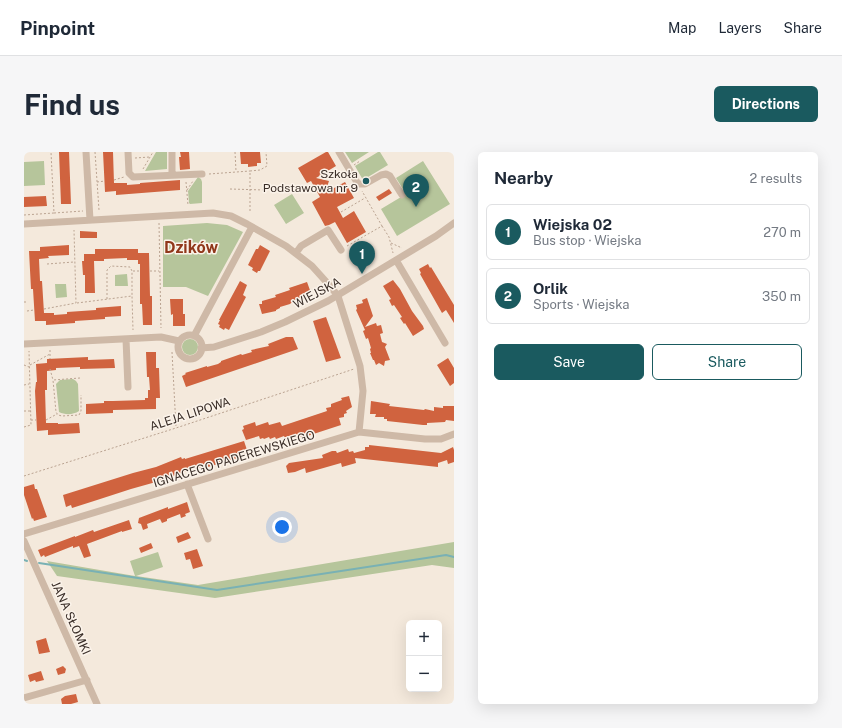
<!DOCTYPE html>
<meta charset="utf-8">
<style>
:root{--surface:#fff;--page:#f6f6f7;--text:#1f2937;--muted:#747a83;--line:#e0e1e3;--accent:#1a5a5f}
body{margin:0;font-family:"Public Sans",sans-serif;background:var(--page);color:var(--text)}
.controls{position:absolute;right:12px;bottom:12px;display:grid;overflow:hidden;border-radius:6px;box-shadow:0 4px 16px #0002}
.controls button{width:36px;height:36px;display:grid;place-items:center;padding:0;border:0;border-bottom:1px solid var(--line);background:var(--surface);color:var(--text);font:20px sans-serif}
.you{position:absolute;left:258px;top:375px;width:14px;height:14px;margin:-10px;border:3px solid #fff;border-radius:50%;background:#1a73e8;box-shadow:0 0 0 6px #1a73e833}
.badge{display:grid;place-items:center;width:26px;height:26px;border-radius:50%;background:var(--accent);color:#fff;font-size:13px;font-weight:700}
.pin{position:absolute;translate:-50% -33px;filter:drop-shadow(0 1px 2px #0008)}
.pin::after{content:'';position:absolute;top:21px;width:14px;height:12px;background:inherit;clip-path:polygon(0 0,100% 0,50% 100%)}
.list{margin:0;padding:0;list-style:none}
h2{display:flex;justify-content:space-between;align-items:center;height:52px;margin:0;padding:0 16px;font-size:17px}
h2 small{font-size:13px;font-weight:400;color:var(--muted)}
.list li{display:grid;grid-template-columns:26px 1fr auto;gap:12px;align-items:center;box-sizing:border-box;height:56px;margin:0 8px 8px;padding:0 8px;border:1px solid var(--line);border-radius:6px}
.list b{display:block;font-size:15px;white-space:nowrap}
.list p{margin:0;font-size:13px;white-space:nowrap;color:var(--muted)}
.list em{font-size:13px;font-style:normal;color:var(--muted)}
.actions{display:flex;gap:8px;padding:12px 16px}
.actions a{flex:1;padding:9px 0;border:1px solid var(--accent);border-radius:6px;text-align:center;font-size:14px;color:var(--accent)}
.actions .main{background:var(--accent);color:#fff}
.map{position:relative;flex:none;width:430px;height:552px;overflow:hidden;border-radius:6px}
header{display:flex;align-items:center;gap:24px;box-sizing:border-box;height:56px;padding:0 20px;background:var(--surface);border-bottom:1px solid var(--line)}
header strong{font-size:19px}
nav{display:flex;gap:22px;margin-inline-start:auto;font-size:14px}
.intro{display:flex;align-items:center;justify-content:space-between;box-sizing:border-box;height:96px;padding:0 24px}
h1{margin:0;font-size:28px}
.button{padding:10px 18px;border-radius:6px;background:var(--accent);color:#fff;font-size:14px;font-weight:700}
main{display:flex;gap:24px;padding:0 24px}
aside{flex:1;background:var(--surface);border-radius:6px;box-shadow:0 4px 16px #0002}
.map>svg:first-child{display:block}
</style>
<header>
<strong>Pinpoint</strong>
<nav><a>Map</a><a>Layers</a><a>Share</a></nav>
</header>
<div class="intro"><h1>Find us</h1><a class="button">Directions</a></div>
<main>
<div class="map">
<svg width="430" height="552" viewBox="0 0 430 552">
<rect width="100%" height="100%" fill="#f4e9dc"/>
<path fill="#b6c59b" d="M132,0H143V17L121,19Z
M321,0H345L328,11Z
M354,0H356L364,13L339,28L331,14Z
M20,9L21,33L0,34V10Z
M399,9L426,52L373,84L357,57L382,42L372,26Z
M174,25L177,27L178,30V51L166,52L165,51L164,39Z
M268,42L280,61L262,72L250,53Z
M183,71L203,73L219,80L184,144L162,135H139V74Z
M103,122L104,134H91V123Z
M31,132H42L43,145L32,146Z
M158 195a8 8 0 1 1 16 0a8 8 0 1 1-16 0Z
M49,227L52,229L54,232L55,259C49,263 41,263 35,260L32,232L36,228Z
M430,390V416L408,413L191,446L33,424L23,409L111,424L106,409L134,400L139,415L112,424L174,433Z"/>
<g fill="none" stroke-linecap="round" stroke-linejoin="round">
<path stroke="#79b1b4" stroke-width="2" d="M0,408L3,409
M15,411L193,438L422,403L430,405"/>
</g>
<path fill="#d0633f" d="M35,0H45L47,52H37Z
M79,0H89L90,31H103V33L116,32V31L156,28V38L92,43V39L81,40Z
M156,0H165L166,17L156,18L155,5H157Z
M216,0H236L237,11H233V14L224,15V12H217Z
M302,0H304L312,14L292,26L305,29L301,41L321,30L330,46L313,55L319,66L330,59L342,80L323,91L311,70L305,73L301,74L288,50L296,45L287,29L283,31L274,16Z
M365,37L368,41L355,49L352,45Z
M22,44L23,54L0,55V45Z
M56,79L73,80V86H56Z
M45,93V103L24,104L25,106L15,107L16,129H18L20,161H30V163L43,162V160L72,158V156L97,154V164L81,165V167L51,169V171L22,173V169H11L9,137H7L5,99H16V95Z
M236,93L246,99L236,119H234L233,121L228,118L229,116L224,113L232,97H234Z
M71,97H114V101H125L126,144H128V173H119L118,152H116V112H114V108H103V106L80,107V109H70L71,141H61V123H59L58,109H60V102H71Z
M404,112L406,116L407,115L430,153V171L422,158L418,161L396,122L397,121L395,117Z
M369,128L376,137L388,159L399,174L400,177L389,184L381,171L380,172L376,166L378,165L370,153L368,154L365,148L367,147L359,134Z
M216,129L223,133L219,143L222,145L205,178L201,176L200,178L195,175L196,173L194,172L196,168H195Z
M283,130L287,141L269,149L266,152L256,155V156L252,158V159L238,162L235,152H238V149L252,145L251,143L266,138L265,136Z
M343,146L349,164L341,175L352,171L353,174L357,173L359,181L356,182L358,190L363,192L361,195L366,208L361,209L360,214L355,211L352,213L350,208H349L346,201H347L346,197L347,196L344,186L342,187L339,179L341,178L332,158L333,157L332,153L339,151L338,148Z
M146,147H159V162H161V174H149V162L147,163Z
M302,165L317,206L302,210L289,169Z
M262,185H269L274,197L162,235L158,224L162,222L161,221L183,214V215L194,212L197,210V209L217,202L218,203L228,200L227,198L245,194L244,192Z
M122,200H132V216H135L136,246H132V257L89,258V261L62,262V252L80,251V249H89L121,248V246H124V238H126L125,225H123Z
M64,205V208L90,207L91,216L56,217V215L32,216V218L23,219V238H21L22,271H34V272L55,271L56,281L24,283V278L13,279L11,239L12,230H13L12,212L23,211V207Z
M424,206L430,216V231L426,234L413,213Z
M325,244L328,255L322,259L323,261L320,262V265L315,266L317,273L265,290V287L262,288L260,284L252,287L251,285L246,287L245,285L240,287L239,286L236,287L235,284L222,288L218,278L220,277L219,274L231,270L232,274L244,270L245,273L256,270L258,274L303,259L302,256L307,255V252L318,248L317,246Z
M347,249L366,252L365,254L400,258L401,257L410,259V255L419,256V254H430V269L422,268L421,270L403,271V273H399L363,269V267H360V265H351L352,262H346Z
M220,289L224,301L220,302V304L171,319L170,316L139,328L107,337L70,349L48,356L47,353L42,355L39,343L109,321L132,315L157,305L158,307L161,306V307Z
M345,293L417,301L429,295L430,298V310L424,312L423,308L414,311V315L331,306L332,311L318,315L317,311L282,321L281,316L271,320L264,321L262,314L265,311L299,306L298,303L308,299H312L313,301L324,297L325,300L329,299L330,301L341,298V295H345Z
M10,332L11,337H13L23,365L10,369L9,366L8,367L0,343V335Z
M163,350L166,360L161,362L162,364L157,366L156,362L143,367V369L138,371L136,367L123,372L124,376L119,378L117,372L114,371L115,366L144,355V357Z
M105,368L108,377L98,380V379L63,392L67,404L60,406L55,394L49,396V394L21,405L20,403L17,405L14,398L51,384V385L69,378L70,380Z
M164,380L167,386L154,391L152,385Z
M127,391L129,396L117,401L115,396Z
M173,397L179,414L169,417L166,407L162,408L160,401Z
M22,486L26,500L15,502L12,489Z
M39,514L42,517L41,521L34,523L32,517Z
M17,519L20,528L12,530L11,528L6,530L4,523Z
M52,542L54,550L47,552H38L37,547L41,544Z"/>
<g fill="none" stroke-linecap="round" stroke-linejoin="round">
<path stroke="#baa391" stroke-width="1" stroke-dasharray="2 2" stroke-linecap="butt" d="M71,0L75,58
M211,0L212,19
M111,6L126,5
M330,13L336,9
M119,17L129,0
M185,22L226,19
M90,28L100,25
M73,30L81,29
M162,30L164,53
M206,37L240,38
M163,38L169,29
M226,59V19L236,18L243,14L242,0
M317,60L341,46
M30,61L59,59
M0,63L30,61L27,0
M135,71L137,176
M358,74L365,85L369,101
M367,91L378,96
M323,94L358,74L338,39
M23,112L50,110
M109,119H116
M126,119H135
M83,147V118L87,114L106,115L108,119V144
M0,150H3
M53,151L108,144L109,178
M20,157L52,151L50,78
M3,159L10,158
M26,198V207
M148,200L152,275
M0,213L5,215
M6,213L26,202
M26,217L29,228
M56,226L29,228L32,260L34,263L38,264L55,263L57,259V243
M0,233L5,232
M0,259H6
M7,268H12
M22,268L33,262
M0,275L7,273L5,199
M0,324L152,276L330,217"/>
<path stroke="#ceb9a7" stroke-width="7" d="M62,0L66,68
M104,0L105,21L109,25L178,22
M148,0V23
M315,0L334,32H341L357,23L362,22L366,24L378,43
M0,72L189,61L207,64L223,72L262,94L288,114L306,134L314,144L336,214L339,239L335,280
M272,101L277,94L304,78L317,98
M372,108L421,191
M154 195a12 12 0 1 1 24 0a12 12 0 1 1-24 0Z
M170,184L228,75
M102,187L104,235
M0,192L137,185L155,189
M177,196L190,195L237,180L261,170L304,149L412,84L430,71
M163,332L184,387
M0,382L335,280L401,287H417L430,282
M0,389L73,552
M0,546L63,528"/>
</g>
<circle fill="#1a5a5f" stroke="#fbf3ea" stroke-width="1.5" cx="342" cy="29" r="4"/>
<g text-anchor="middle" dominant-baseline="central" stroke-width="3" stroke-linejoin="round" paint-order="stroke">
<g font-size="12" fill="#3a2e28" stroke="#fbf3ea" text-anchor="end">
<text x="334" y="22">Szkoła<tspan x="334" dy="14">Podstawowa nr 9</tspan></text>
</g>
<g font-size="12" fill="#3a2e28" stroke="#fbf3ea">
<text transform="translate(293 141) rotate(-28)">WIEJSKA</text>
<text transform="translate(166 262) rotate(-18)">ALEJA LIPOWA</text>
<text transform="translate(210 307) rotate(-17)">IGNACEGO PADEREWSKIEGO</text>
<text transform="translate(47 466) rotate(66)">JANA SŁOMKI</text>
</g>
<g font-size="16" font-weight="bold" fill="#90371a" stroke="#fbf3ea">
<text x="167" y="95">Dzików</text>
</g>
</g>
</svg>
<div class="controls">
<button>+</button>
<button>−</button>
</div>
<div class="you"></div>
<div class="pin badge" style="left:338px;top:122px">1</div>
<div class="pin badge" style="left:392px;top:55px">2</div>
</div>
<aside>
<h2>Nearby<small>2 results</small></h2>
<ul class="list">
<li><span class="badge">1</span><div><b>Wiejska 02</b><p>Bus stop · Wiejska</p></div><em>270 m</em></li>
<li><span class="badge">2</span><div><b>Orlik</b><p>Sports · Wiejska</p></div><em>350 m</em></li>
</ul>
<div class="actions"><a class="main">Save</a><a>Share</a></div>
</aside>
</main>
